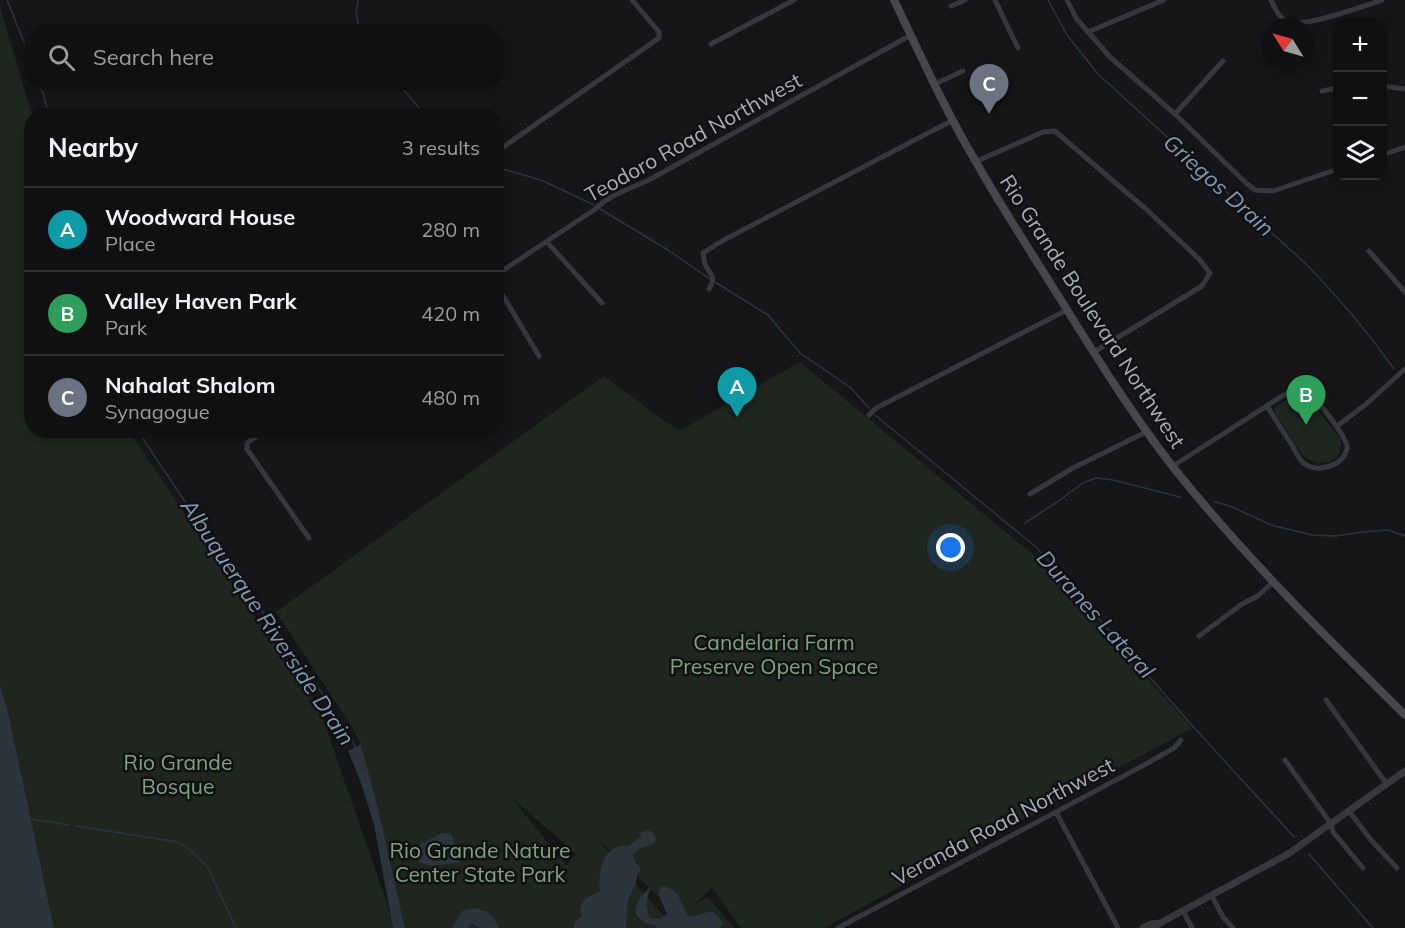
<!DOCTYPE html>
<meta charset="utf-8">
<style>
:root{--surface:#101012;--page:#1e1e20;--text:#f1f3f6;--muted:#9c9d9f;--line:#303032;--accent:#f2b134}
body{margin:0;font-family:Mulish,sans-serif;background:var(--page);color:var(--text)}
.controls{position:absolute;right:18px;top:18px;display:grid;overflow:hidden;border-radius:12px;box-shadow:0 3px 9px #0003}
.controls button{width:54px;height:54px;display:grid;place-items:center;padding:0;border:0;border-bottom:2px solid var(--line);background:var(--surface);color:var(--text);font:30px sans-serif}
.compass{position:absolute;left:1261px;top:18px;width:54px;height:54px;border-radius:50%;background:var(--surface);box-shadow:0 3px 9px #0003;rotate:307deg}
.you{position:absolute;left:951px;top:548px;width:21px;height:21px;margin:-15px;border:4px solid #fff;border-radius:50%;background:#1a73e8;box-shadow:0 0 0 9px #1a73e833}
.badge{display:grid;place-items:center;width:39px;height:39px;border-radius:50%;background:var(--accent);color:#fff;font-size:20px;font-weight:700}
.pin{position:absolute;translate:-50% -50px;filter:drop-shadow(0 2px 3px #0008)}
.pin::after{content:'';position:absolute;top:32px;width:21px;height:18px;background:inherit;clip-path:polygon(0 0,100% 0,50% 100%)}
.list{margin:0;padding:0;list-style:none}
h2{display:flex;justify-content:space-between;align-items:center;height:78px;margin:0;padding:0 24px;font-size:26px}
h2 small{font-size:20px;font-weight:400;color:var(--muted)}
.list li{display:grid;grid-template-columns:39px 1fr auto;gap:18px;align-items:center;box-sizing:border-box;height:84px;padding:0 24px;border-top:2px solid var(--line)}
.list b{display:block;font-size:22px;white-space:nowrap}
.list p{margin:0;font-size:20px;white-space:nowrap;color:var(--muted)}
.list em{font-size:20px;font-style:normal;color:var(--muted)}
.icon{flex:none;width:33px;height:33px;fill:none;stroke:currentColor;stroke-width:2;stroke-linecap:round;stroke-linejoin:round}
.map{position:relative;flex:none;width:1405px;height:928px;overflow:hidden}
.search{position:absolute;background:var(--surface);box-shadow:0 3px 9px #0003;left:24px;top:24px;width:480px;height:66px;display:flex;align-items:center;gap:15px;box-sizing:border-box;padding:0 21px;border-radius:24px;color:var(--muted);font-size:22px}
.panel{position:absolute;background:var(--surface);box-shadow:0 3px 9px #0003;left:24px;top:108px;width:480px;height:330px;border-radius:24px}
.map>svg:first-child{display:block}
</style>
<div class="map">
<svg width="1405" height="928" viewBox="0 0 1405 928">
<rect width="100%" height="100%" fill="#161618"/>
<path fill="#1e261f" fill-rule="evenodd" d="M0,6L32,115V430L129,431L241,597L318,705L388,906L393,928H54L8,712L0,684Z
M800,362L1042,562L1192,728L824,928H741L712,888L694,905L708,897L734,928H405L380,816L361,744L352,727L276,612L604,376L666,422L681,430ZM512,798L576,854L567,865H566ZM600,842H601L678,915L668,921Z
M1298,394L1306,396L1340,438C1345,464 1320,469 1303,456L1274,411L1276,406Z"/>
<path fill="#2c353c" d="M0,684L8,712L54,928H0Z
M361,744L380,816L405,928H393L374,824L360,780L348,751Z
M648,830L653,833L656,839L654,844L640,848L633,854C633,860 636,864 640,867V872L637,874C638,884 632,889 629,898C626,908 627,918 626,928H574V924L582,915C576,901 589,897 600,891C598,871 603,843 629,846L641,836L640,833Z
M443,833H451L461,862L433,866L420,863C416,854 417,850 422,841L425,843L428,840Z
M651,886C647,898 644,907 650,918L660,919L667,914L658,894L660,887L666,886L677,893L688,916C704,918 711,902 723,923L720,928H656L657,926C626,920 633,903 651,886Z
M474,908C488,910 494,915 499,928H480L471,923L468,928H452L462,911Z"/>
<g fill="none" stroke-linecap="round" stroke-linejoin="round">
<path stroke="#2c353c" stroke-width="1.5" d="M7,0L32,62
M358,0L356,14L360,32
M1048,0L1067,35L1098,74L1307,265C1338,297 1368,332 1394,369
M39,82L44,96L49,116
M397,82L426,116
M496,167L541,180L594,205
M600,209L668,250L710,279
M715,282L768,315L800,353L851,388L869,408
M875,415L1036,547L1189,722L1294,837
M140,430L145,442L220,554L322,693L352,740L355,747
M1215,502L1230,506L1271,525L1312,535L1336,536L1362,532L1388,530L1405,536
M1025,523L1057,502L1083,483L1096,478L1113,480L1180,497
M31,819L69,825
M76,826L178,842L190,850L207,866L236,928
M1309,854L1373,928"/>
<path stroke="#37383d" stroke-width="5" d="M995,0L1018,48
M1067,0L1076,18L1110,57L1175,114L1245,182L1255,190L1273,191L1338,169
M1271,0C1275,8 1279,19 1289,22C1304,28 1364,6 1382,0
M951,6L965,0
M1088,32L1164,0
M711,44L794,0
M935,84L963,71
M1382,86L1405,89
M1322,91L1338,88
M275,111L277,116
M1175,114L1223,61
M496,152L659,38V32L632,0
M1382,155L1405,147
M975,162L1043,132L1055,131L1146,209L1199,259L1210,273L1202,286L1094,352
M547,242L602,303
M1369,251L1405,292
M496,275L594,210C609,195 629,189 649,180L911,35
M496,284L539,356
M709,289C717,274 710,276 705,264C704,261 704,257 703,253L720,242L953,120
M869,415L876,408L1067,310
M1337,426L1365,405L1405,369
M266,430L247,443V449L309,538
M1173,466L1290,391C1297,390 1302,389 1308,393C1317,399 1349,439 1347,449C1343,466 1318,473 1305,464C1299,460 1295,451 1292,445C1283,432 1275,419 1267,406
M1030,494L1071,469L1146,432
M1199,636L1242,604L1258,596L1274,581
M1326,700L1386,783
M1285,760L1331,824L1333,832L1363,868
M1349,811L1371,840L1397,868
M1056,812L1118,928
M1212,896L1223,917L1233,928
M1183,911L1192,928
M838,928L1146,764L1174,748L1181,740"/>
<path stroke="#37383d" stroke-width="7" d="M1143,928L1151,924L1160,923
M1155,928L1160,923L1288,854L1405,771"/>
<path stroke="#45474d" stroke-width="8" d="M894,0C920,54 945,110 976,162C1002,208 1031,252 1059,297C1095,355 1131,413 1173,467C1243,555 1325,636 1405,715"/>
</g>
<g text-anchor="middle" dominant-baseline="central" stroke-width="5" stroke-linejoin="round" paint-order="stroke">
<g font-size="21" fill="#a8adb8" stroke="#111113">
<text transform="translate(693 137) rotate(-29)">Teodoro Road Northwest</text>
<text transform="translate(1093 311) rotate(57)">Rio Grande Boulevard Northwest</text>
<text transform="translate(1003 821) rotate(-28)">Veranda Road Northwest</text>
</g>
<g font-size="21" fill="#7fa381" stroke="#111113">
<text x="774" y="642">Candelaria Farm<tspan x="774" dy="24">Preserve Open Space</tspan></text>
<text x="178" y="762">Rio Grande<tspan x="178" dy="24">Bosque</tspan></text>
<text x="480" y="850">Rio Grande Nature<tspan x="480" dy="24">Center State Park</tspan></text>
</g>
<g font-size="22" font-style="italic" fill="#7f9bb3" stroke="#111113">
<text transform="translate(1219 185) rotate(42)">Griegos Drain</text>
<text transform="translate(1096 614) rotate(48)">Duranes Lateral</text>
<text transform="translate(268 622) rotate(56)">Albuquerque Riverside Drain</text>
</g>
</g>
</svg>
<div class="controls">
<button>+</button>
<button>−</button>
<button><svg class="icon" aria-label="layers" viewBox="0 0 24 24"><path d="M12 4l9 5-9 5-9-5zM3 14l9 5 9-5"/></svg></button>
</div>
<svg class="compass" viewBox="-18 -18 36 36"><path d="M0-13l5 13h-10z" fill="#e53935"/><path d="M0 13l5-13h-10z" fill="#9c9d9f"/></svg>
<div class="you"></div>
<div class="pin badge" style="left:737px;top:417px;background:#0f9aa8">A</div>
<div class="pin badge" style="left:1306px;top:425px;background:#2e9e5b">B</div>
<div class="pin badge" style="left:989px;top:114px;background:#6b7280">C</div>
<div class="search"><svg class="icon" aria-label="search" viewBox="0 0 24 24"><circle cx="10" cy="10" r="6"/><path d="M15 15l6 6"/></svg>Search here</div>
<section class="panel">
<h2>Nearby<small>3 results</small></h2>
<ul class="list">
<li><span class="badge" style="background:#0f9aa8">A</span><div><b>Woodward House</b><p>Place</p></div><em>280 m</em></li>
<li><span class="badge" style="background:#2e9e5b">B</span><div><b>Valley Haven Park</b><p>Park</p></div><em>420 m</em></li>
<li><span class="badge" style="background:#6b7280">C</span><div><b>Nahalat Shalom</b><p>Synagogue</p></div><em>480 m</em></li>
</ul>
</section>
</div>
